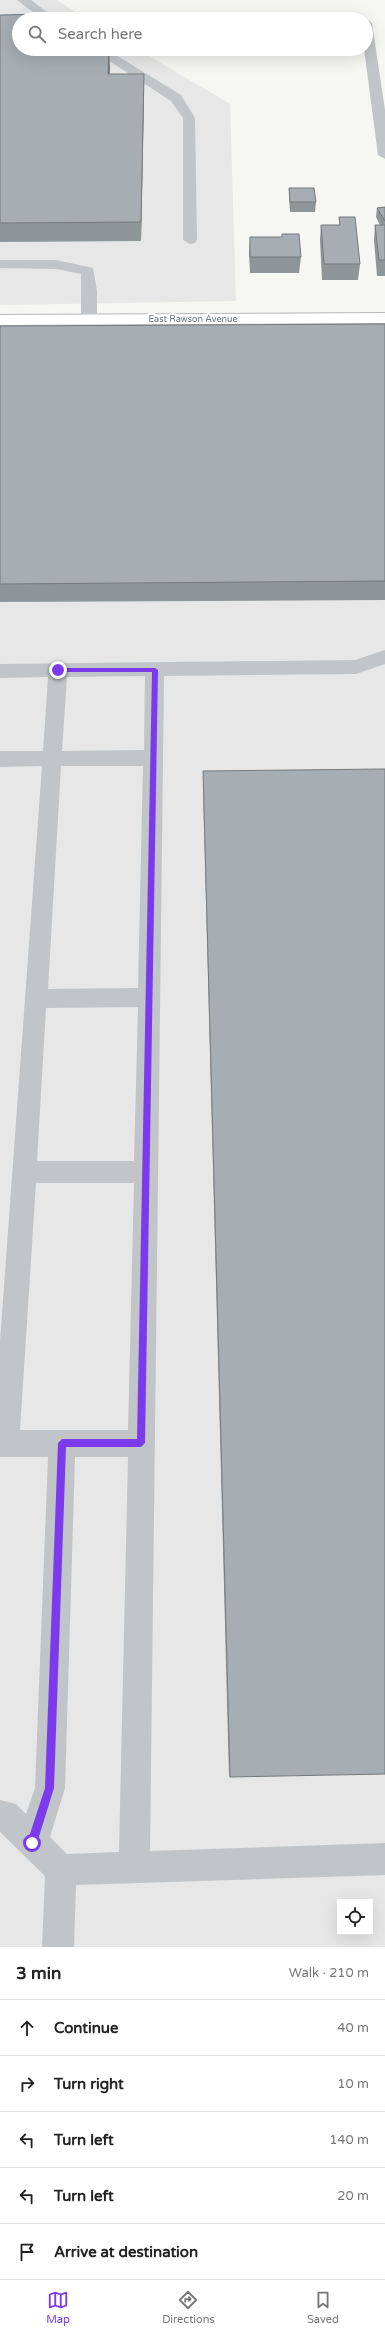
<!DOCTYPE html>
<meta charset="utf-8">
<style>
:root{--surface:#fff;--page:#f2f2f2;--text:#222;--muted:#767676;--line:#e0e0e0;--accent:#7c3aed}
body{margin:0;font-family:"Varela Round",sans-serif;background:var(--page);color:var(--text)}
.controls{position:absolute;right:12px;bottom:12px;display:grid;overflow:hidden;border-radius:0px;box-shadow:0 4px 16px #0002}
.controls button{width:36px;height:36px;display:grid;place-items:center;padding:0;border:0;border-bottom:1px solid var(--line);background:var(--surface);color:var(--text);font:20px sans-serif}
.stop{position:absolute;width:12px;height:12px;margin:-9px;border:3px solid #7c3aed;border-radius:50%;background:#fff}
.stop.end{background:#7c3aed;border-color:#fff;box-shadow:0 1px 4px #0008}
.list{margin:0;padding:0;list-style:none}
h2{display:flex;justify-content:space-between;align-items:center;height:52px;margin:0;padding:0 16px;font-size:17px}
h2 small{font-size:13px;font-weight:400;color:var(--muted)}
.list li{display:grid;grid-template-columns:26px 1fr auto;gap:12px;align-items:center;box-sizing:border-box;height:56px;padding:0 16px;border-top:1px solid var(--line)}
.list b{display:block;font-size:15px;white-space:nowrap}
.list em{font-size:13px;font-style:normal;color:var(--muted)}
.icon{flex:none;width:22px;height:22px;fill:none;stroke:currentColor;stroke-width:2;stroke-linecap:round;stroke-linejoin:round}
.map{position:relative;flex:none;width:385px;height:1947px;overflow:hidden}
.search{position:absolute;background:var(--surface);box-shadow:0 4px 16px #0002;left:12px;right:12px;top:12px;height:44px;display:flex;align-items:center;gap:10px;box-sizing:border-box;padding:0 14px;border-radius:22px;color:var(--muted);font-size:15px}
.sheet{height:332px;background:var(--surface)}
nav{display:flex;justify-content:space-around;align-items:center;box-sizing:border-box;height:56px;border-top:1px solid var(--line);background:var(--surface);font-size:11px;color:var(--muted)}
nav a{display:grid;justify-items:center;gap:2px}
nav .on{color:var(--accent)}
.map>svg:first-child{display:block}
</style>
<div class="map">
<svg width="385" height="1947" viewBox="0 0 385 1947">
<rect width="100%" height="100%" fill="#f6f6f3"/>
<path fill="#e6e7e6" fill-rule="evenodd" d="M0,0H57L86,19H19V49H137L230,104L236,301L0,305Z
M385,336V1947H0V339ZM340,1902H370V1932H340Z"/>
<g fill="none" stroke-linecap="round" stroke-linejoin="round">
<defs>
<path id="major" d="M385,313V323L0,325V315Z"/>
</defs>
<use href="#major" stroke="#b4b9bc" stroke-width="2"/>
<path fill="#c1c5c8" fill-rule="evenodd" d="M17,0H31L56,19H42Z
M366,19L372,23L385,110V159L378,155L364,49H366Z
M91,49H106L181,95L195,118L197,240L195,243L190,244L183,240V118L171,101Z
M0,260H56L93,268L97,291V320L89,325L81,320V274L56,269L0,268Z
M385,650V664L356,674L164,676L150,1851L385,1843V1875L76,1885L74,1947H42L45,1876L0,1832V1800L16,1804L26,1814L35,1788L48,1457H0V1341L42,766L0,767V751H43L48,677L0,678V664L355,660ZM145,676L144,750L62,751L67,677ZM61,766H143L138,988L48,989ZM138,1007L134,1161H37L46,1008ZM36,1183H134L128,1430H20ZM75,1457H128L119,1852L67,1854L50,1837L65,1788Z"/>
<use href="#major" fill="#fff" fill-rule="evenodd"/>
</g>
<path fill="#8f969a" d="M49,14V19H19V49H49V50L110,68L109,74L144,92L141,241L0,242V15Z
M289,188L316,202L315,212H290L289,197Z
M385,207V276H377L374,240L375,225H380L376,217L377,208Z
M339,217L360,264L358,280H322L320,240L321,225H339Z
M282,234L301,257L299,273H250L249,253L250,237H282Z
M385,324V600L0,602V326Z
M203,771L230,1777L229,1776L203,788Z"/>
<path fill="#747a7d" d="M109,49L110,68L109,92L108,74Z
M144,74V92L141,241V222Z"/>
<path fill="#a6aeb3" stroke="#747a7d" d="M49,14L48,19H19V49H45V50L109,49L108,74H144L141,222L0,223V15Z
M289,188H314L316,202H290Z
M385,207V221L377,208Z
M339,217H355L360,264H324L321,225H340Z
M375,225H385V260H379Z
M282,234H299L301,257H250V237H282Z
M385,324V581L0,584V326Z
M385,769V1774L230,1777L203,771Z"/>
<path fill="#7c3aed" d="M155,668L158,670L145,1443L141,1447H66L54,1788L37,1843L32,1848L27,1843L45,1788L58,1443L62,1439H137L152,672H58L56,670L58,668Z"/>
<g text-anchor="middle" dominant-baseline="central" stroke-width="4" stroke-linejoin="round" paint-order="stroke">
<g font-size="9" fill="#667682" stroke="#fff">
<text x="193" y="319">East Rawson Avenue</text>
</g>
</g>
</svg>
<div class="controls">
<button><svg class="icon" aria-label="locate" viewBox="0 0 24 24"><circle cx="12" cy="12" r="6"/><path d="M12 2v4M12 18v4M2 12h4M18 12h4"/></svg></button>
</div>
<div class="stop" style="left:32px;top:1843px"></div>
<div class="stop end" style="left:58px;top:670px"></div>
<div class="search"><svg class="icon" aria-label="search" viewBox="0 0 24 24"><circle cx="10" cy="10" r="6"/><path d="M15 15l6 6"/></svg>Search here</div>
</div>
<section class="sheet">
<h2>3 min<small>Walk · 210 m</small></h2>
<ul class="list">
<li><svg class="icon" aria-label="ahead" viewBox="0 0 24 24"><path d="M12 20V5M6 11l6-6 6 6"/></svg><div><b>Continue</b></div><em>40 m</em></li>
<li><svg class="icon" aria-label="right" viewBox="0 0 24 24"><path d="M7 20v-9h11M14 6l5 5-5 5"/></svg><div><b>Turn right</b></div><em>10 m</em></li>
<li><svg class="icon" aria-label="left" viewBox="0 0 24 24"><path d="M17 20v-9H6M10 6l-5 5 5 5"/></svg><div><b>Turn left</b></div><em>140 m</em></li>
<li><svg class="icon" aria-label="left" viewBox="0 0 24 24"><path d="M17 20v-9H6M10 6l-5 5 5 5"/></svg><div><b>Turn left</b></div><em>20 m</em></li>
<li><svg class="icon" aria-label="arrive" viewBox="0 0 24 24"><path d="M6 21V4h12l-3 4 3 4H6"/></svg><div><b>Arrive at destination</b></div></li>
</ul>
</section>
<nav>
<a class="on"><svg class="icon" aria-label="map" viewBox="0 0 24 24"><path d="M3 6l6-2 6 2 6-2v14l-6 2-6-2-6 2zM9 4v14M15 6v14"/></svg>Map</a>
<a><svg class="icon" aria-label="directions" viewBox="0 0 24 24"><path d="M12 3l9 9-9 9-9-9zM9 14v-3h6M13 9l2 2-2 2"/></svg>Directions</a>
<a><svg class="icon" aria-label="saved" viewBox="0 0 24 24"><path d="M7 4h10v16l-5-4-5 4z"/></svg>Saved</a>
</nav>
